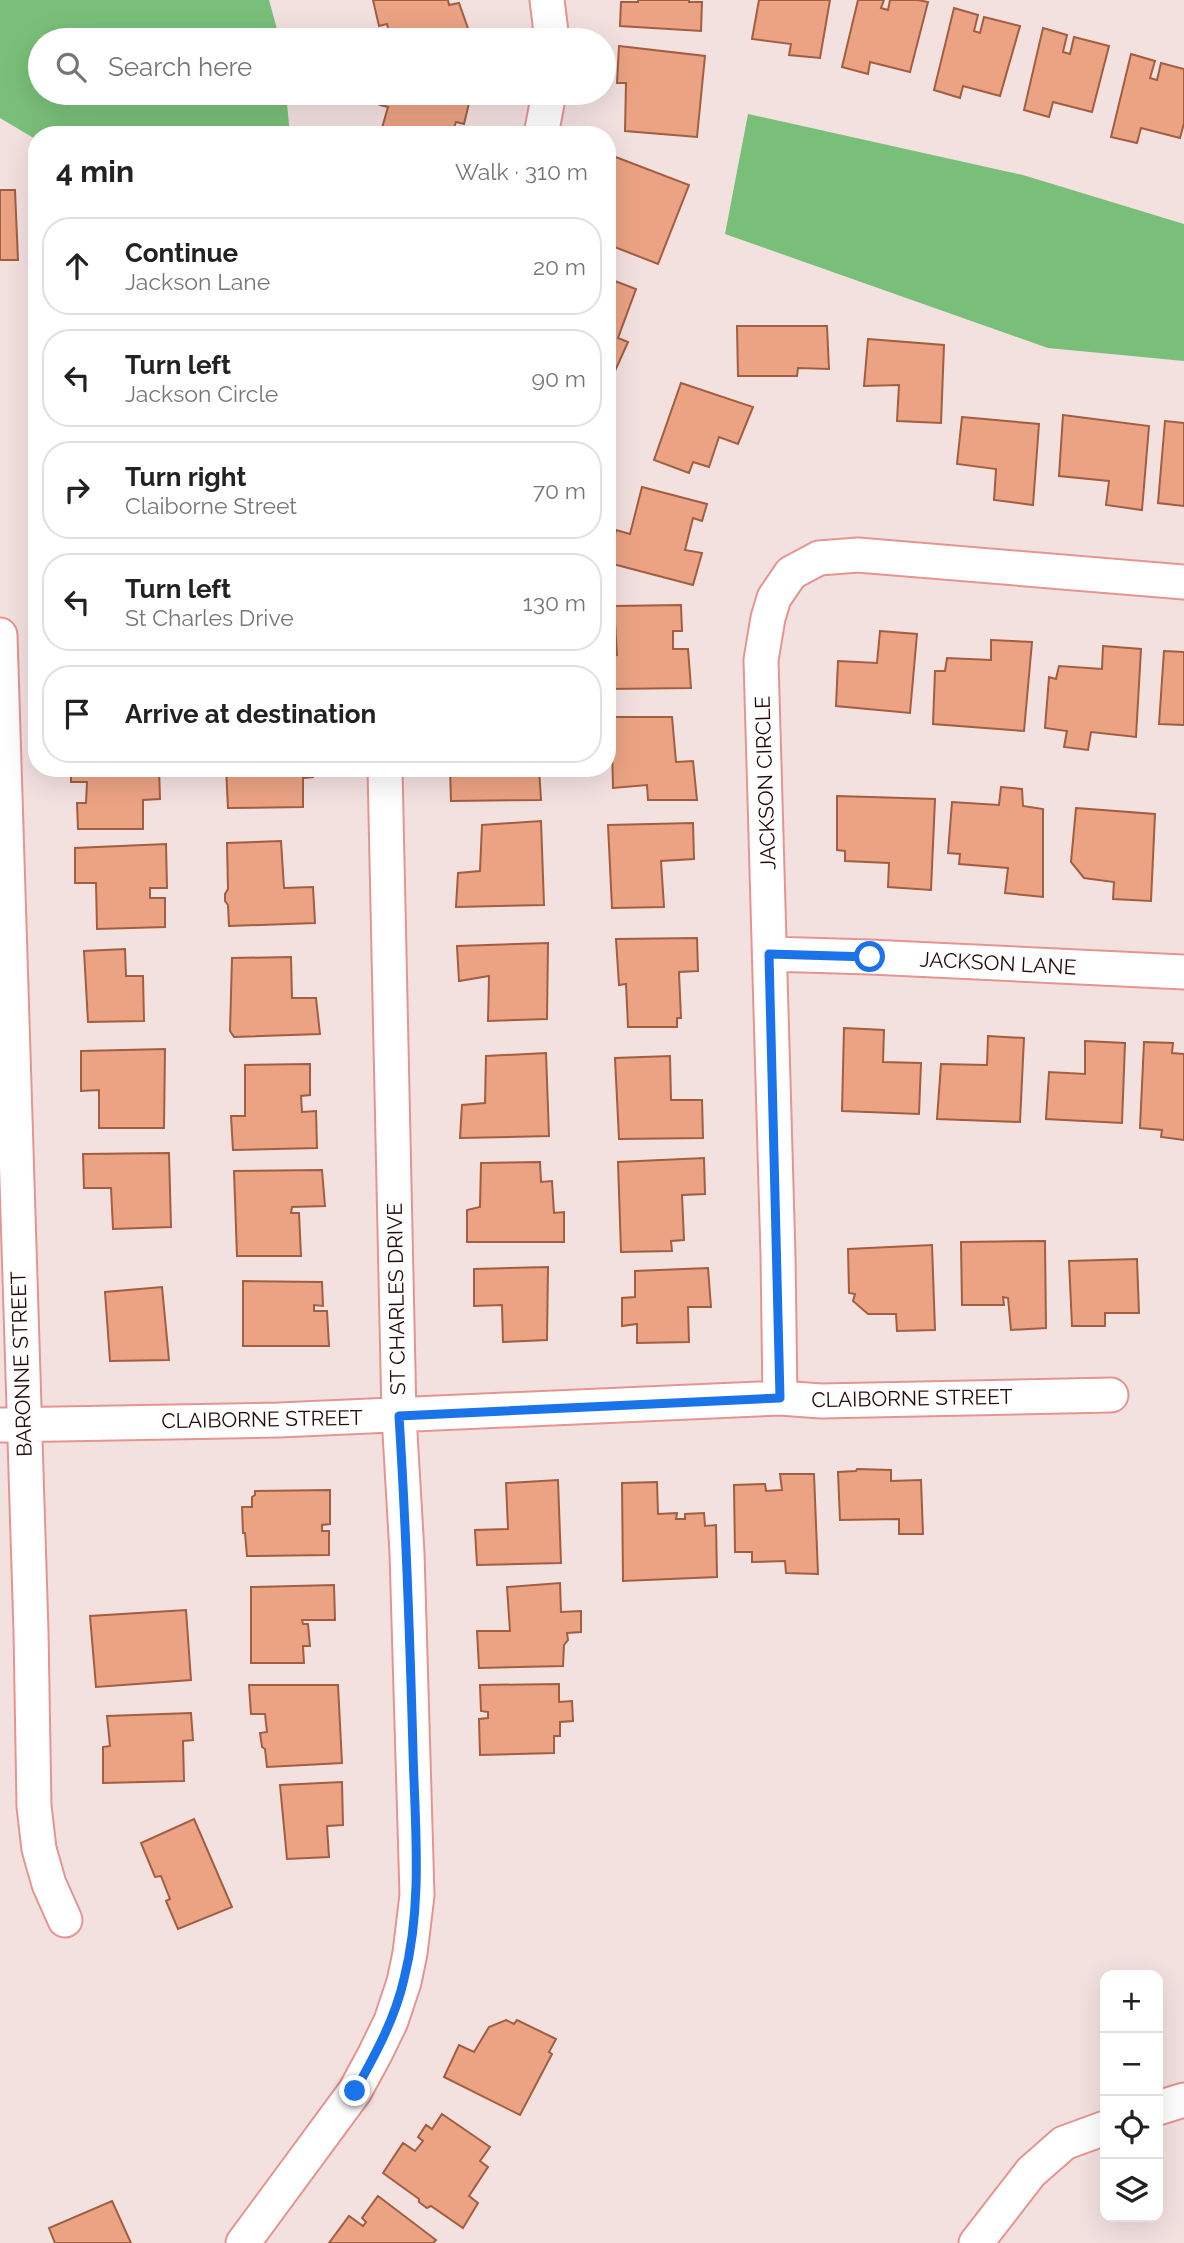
<!DOCTYPE html>
<meta charset="utf-8">
<style>
:root{--surface:#fff;--page:#f2f2f2;--text:#222;--muted:#767676;--line:#e0e0e0}
body{margin:0;font-family:Raleway,sans-serif;background:var(--page);color:var(--text)}
.controls{position:absolute;right:21px;bottom:21px;display:grid;overflow:hidden;border-radius:14px;box-shadow:0 7px 28px #0002}
.controls button{width:63px;height:63px;display:grid;place-items:center;padding:0;border:0;border-bottom:2px solid var(--line);background:var(--surface);color:var(--text);font:35px sans-serif}
.stop{position:absolute;width:21px;height:21px;margin:-16px;border:5px solid #1a73e8;border-radius:50%;background:#fff}
.stop.end{background:#1a73e8;border-color:#fff;box-shadow:0 2px 7px #0008}
.list{margin:0;padding:0;list-style:none}
h2{display:flex;justify-content:space-between;align-items:center;height:91px;margin:0;padding:0 28px;font-size:30px}
h2 small{font-size:23px;font-weight:400;color:var(--muted)}
.list li{display:grid;grid-template-columns:46px 1fr auto;gap:21px;align-items:center;box-sizing:border-box;height:98px;margin:0 14px 14px;padding:0 14px;border:2px solid var(--line);border-radius:28px}
.list b{display:block;font-size:26px;white-space:nowrap}
.list p{margin:0;font-size:23px;white-space:nowrap;color:var(--muted)}
.list em{font-size:23px;font-style:normal;color:var(--muted)}
.icon{flex:none;width:38px;height:38px;fill:none;stroke:currentColor;stroke-width:2;stroke-linecap:round;stroke-linejoin:round}
.map{position:relative;flex:none;width:1184px;height:2243px;overflow:hidden}
.search{position:absolute;background:var(--surface);box-shadow:0 7px 28px #0002;left:28px;top:28px;width:588px;height:77px;display:flex;align-items:center;gap:18px;box-sizing:border-box;padding:0 24px;border-radius:38px;color:var(--muted);font-size:26px}
.panel{position:absolute;background:var(--surface);box-shadow:0 7px 28px #0002;left:28px;top:126px;width:588px;height:651px;border-radius:28px}
.map>svg:first-child{display:block}
</style>
<div class="map">
<svg width="1184" height="2243" viewBox="0 0 1184 2243">
<rect width="100%" height="100%" fill="#f3e1e0"/>
<path fill="#79bf79" d="M0,0H269L280,40H40V93H286L290,135H37V140L0,118Z
M748,114L1023,175L1184,224V361L1048,348L725,234Z"/>
<path fill="#eca384" stroke="#a15e41" stroke-width="2" d="M373,0H448L449,5L459,3L470,34L448,40H391L387,24L379,26Z
M638,0H689V2H702L701,31L620,26L621,2H638Z
M759,0H830L820,58L789,55L791,44L752,39Z
M858,0H884L881,8L888,10L890,0H918L928,2L910,72L870,62L868,74L842,67Z
M954,8L978,15L974,31L980,33L984,17L1020,26L1000,96L963,86L960,98L934,90Z
M1043,28L1067,35L1063,52L1070,54L1074,37L1109,46L1092,112L1053,102L1049,117L1024,110Z
M619,46L705,56L697,137L625,131L626,83H617Z
M1131,54L1155,61L1150,78L1157,80L1161,63L1184,69V123L1180,138L1141,128L1137,143L1111,137Z
M385,93H453L470,99L464,124L456,122L453,131L460,135H380L388,107L380,105Z
M613,156L689,185L658,264L607,244V169Z
M0,190H15L18,260H0Z
M607,278L636,289L618,338L628,342L615,371L607,368Z
M737,326H827L829,369L798,368L797,376H738Z
M868,339L944,345L941,423L897,421L899,385L864,386Z
M681,383L753,407L738,444L719,437L709,467L693,462L689,473L654,460Z
M1063,415L1149,426L1142,510L1106,505L1109,481L1059,476Z
M962,417L1039,424L1033,505L994,500L996,469L957,464Z
M1165,421L1184,423V506L1158,503Z
M642,487L707,504L702,521L693,518L685,550L702,553L693,585L609,563L616,530L630,534Z
M681,605L682,631H673V649H688L691,688L607,689V656L617,655L614,606Z
M880,631L917,634L910,713L836,706L838,661L877,663Z
M991,640L1032,642L1024,731L933,724L935,671H945L947,658L991,660Z
M1103,646L1141,649L1136,737L1091,732L1088,750L1064,747L1067,731L1045,728L1049,677L1056,679L1059,666L1102,669Z
M1164,651L1184,652V725L1159,724Z
M607,717H672L676,762L693,761L697,800H648L647,785L613,788L612,746H607Z
M71,768H159L160,799L143,800V829H78L77,803H86L87,782H71Z
M226,768H312L313,777L303,778V807L228,808Z
M450,768H539L541,800L451,801Z
M1001,787L1022,789L1023,806L1043,809V897L1005,893L1008,868L959,864L960,854L948,853L952,802L999,805Z
M837,796L935,799L931,890L888,887L889,863L845,861V851L837,850Z
M1076,808L1155,814L1151,901L1113,899L1114,882L1084,878L1071,862Z
M541,821L544,905L456,907L458,873L480,871L482,825Z
M693,823L694,859L661,861L664,907L612,908L608,825Z
M281,841L284,888L313,887L315,923L229,926L228,905L225,901V894L228,889L227,843Z
M166,844L167,888H150V898H165V927L97,929L96,883H75V848Z
M697,938L698,971L679,972L681,1018H677V1027H628L626,984L619,985L616,939Z
M548,943L547,1019L488,1021L489,976L459,981L457,946Z
M125,949L126,976H143L144,1021L88,1022L84,951Z
M291,957L292,998H316L320,1034L234,1037L230,1031L232,958Z
M844,1028L884,1030L883,1062L921,1063L919,1114L842,1111Z
M988,1036L1024,1038L1020,1122L937,1119L941,1064L987,1065Z
M1085,1041L1125,1043L1122,1123L1046,1119L1049,1072L1085,1074Z
M1144,1042L1173,1043L1172,1053L1184,1054V1140L1161,1137L1162,1130L1140,1128Z
M165,1049L164,1128H99V1090L81,1091V1051Z
M546,1053L549,1136L460,1138L462,1105L485,1103L486,1056Z
M670,1056L671,1100H702L703,1138L619,1139L615,1058Z
M310,1064V1095L301,1096L302,1112L316,1111L317,1148L233,1150L231,1116H245V1065Z
M169,1153L171,1227L113,1229L111,1188H84L83,1154Z
M704,1158L705,1194L682,1195L684,1240L671,1241L672,1251L621,1252L618,1162Z
M540,1162L541,1182L552,1181L554,1213L564,1212V1242H467V1210L480,1207L481,1163Z
M322,1170L325,1206L292,1207L291,1213H299L301,1256H237L234,1171Z
M1045,1241L1046,1328L1011,1330L1008,1298L1003,1297L1004,1305H962L961,1242Z
M932,1245L935,1330L897,1331L896,1314H868L853,1301L855,1294L849,1293L848,1249Z
M1137,1259L1139,1313H1105V1326H1072L1069,1261Z
M548,1267L547,1340L503,1342L502,1305L474,1306V1269Z
M708,1268L711,1307H688L689,1342L637,1343V1324L622,1326V1298L635,1297V1271Z
M243,1281L322,1282L323,1306L314,1305V1311H327L329,1346H243Z
M162,1287L169,1360L110,1361L105,1292Z
M857,1469L891,1470V1481L921,1480L923,1534H899V1519L840,1520L838,1472L856,1471Z
M780,1474H814L818,1574L786,1573L785,1561L752,1562V1552H735L734,1485L765,1484L766,1491L782,1490Z
M558,1480L561,1563L477,1565L475,1530L508,1529L506,1483Z
M657,1482L658,1514L677,1513L676,1519H685V1514L704,1513L705,1526L716,1525L717,1577L623,1581L622,1483Z
M330,1490V1524L322,1525V1531H329V1555L247,1556L245,1533H243L242,1507H252V1497L255,1495V1491Z
M560,1583L561,1612L581,1611V1632L567,1633L568,1640L564,1645L563,1666L479,1668L477,1631H510L507,1587Z
M334,1585L335,1620H302L303,1624H308L310,1646H303L304,1663H251V1587Z
M186,1610L191,1680L96,1687L90,1616Z
M559,1684V1702L572,1701L573,1721L560,1722V1736H554V1753L480,1755L479,1719L488,1718V1712L481,1711L480,1685Z
M249,1685H338L342,1763L267,1767L265,1749L262,1747L260,1733L267,1732L265,1714H251Z
M191,1713L193,1740L183,1741L184,1781L103,1783V1747L110,1746L107,1716Z
M342,1782L343,1825L327,1826L329,1857L287,1859L280,1785Z
M194,1819L232,1907L178,1929L166,1901L170,1899L161,1876L155,1877L141,1843Z
M506,2020L514,2024L517,2020L556,2039L549,2052L552,2054L520,2115L444,2077L459,2045L474,2052L489,2027Z
M442,2114L490,2147L480,2161L488,2167L469,2196L478,2203L463,2228L431,2206L427,2208L419,2202V2199L383,2173L403,2143L415,2151L423,2141L418,2137L426,2125L432,2129Z
M378,2196L436,2240L433,2243H329L349,2216L363,2226L366,2222L362,2218Z
M112,2201L131,2243H55L49,2228Z"/>
<g fill="none" stroke-linecap="round" stroke-linejoin="round">
<defs>
<path id="minor" d="M547,0L552,40
M541,135L549,93
M0,635L31,1632L34,1806L39,1849L49,1884L65,1920
M770,954L870,957L1184,972
M780,1398L778,1256L761,660L768,618L774,598L791,573L819,558L858,555L1184,582
M2,1425L279,1420L780,1398L821,1401L1111,1395
M1158,2108L1184,2100
M243,2243L355,2091L375,2054L391,2021L404,1982L410,1953L417,1895L407,1553L399,1416L385,768
M976,2243L1031,2172L1064,2143L1105,2128"/>
</defs>
<use href="#minor" stroke="#e59590" stroke-width="37"/>
<use href="#minor" stroke="#fff" stroke-width="33"/>
</g>
<g fill="none" stroke-linecap="round" stroke-linejoin="round">
<path stroke="#1a73e8" stroke-width="9" d="M355,2091C375,2055 395,2019 404,1979C423,1904 415,1827 413,1751C410,1639 406,1527 399,1416L780,1398L769,954L870,957"/>
</g>
<g text-anchor="middle" dominant-baseline="central" stroke-width="7" stroke-linejoin="round" paint-order="stroke">
<g font-size="21" fill="#270b0a" stroke="#fff">
<text transform="translate(765 783) rotate(-92)">JACKSON CIRCLE</text>
<text transform="translate(998 963) rotate(3)">JACKSON LANE</text>
<text transform="translate(396 1299) rotate(-91)">ST CHARLES DRIVE</text>
<text transform="translate(21 1364) rotate(-92)">BARONNE STREET</text>
<text transform="translate(912 1398) rotate(-1)">CLAIBORNE STREET</text>
<text transform="translate(262 1419) rotate(-1)">CLAIBORNE STREET</text>
</g>
</g>
</svg>
<div class="controls">
<button>+</button>
<button>−</button>
<button><svg class="icon" aria-label="locate" viewBox="0 0 24 24"><circle cx="12" cy="12" r="6"/><path d="M12 2v4M12 18v4M2 12h4M18 12h4"/></svg></button>
<button><svg class="icon" aria-label="layers" viewBox="0 0 24 24"><path d="M12 4l9 5-9 5-9-5zM3 14l9 5 9-5"/></svg></button>
</div>
<div class="stop" style="left:870px;top:957px"></div>
<div class="stop end" style="left:355px;top:2091px"></div>
<div class="search"><svg class="icon" aria-label="search" viewBox="0 0 24 24"><circle cx="10" cy="10" r="6"/><path d="M15 15l6 6"/></svg>Search here</div>
<section class="panel">
<h2>4 min<small>Walk · 310 m</small></h2>
<ul class="list">
<li><svg class="icon" aria-label="ahead" viewBox="0 0 24 24"><path d="M12 20V5M6 11l6-6 6 6"/></svg><div><b>Continue</b><p>Jackson Lane</p></div><em>20 m</em></li>
<li><svg class="icon" aria-label="left" viewBox="0 0 24 24"><path d="M17 20v-9H6M10 6l-5 5 5 5"/></svg><div><b>Turn left</b><p>Jackson Circle</p></div><em>90 m</em></li>
<li><svg class="icon" aria-label="right" viewBox="0 0 24 24"><path d="M7 20v-9h11M14 6l5 5-5 5"/></svg><div><b>Turn right</b><p>Claiborne Street</p></div><em>70 m</em></li>
<li><svg class="icon" aria-label="left" viewBox="0 0 24 24"><path d="M17 20v-9H6M10 6l-5 5 5 5"/></svg><div><b>Turn left</b><p>St Charles Drive</p></div><em>130 m</em></li>
<li><svg class="icon" aria-label="arrive" viewBox="0 0 24 24"><path d="M6 21V4h12l-3 4 3 4H6"/></svg><div><b>Arrive at destination</b></div></li>
</ul>
</section>
</div>
